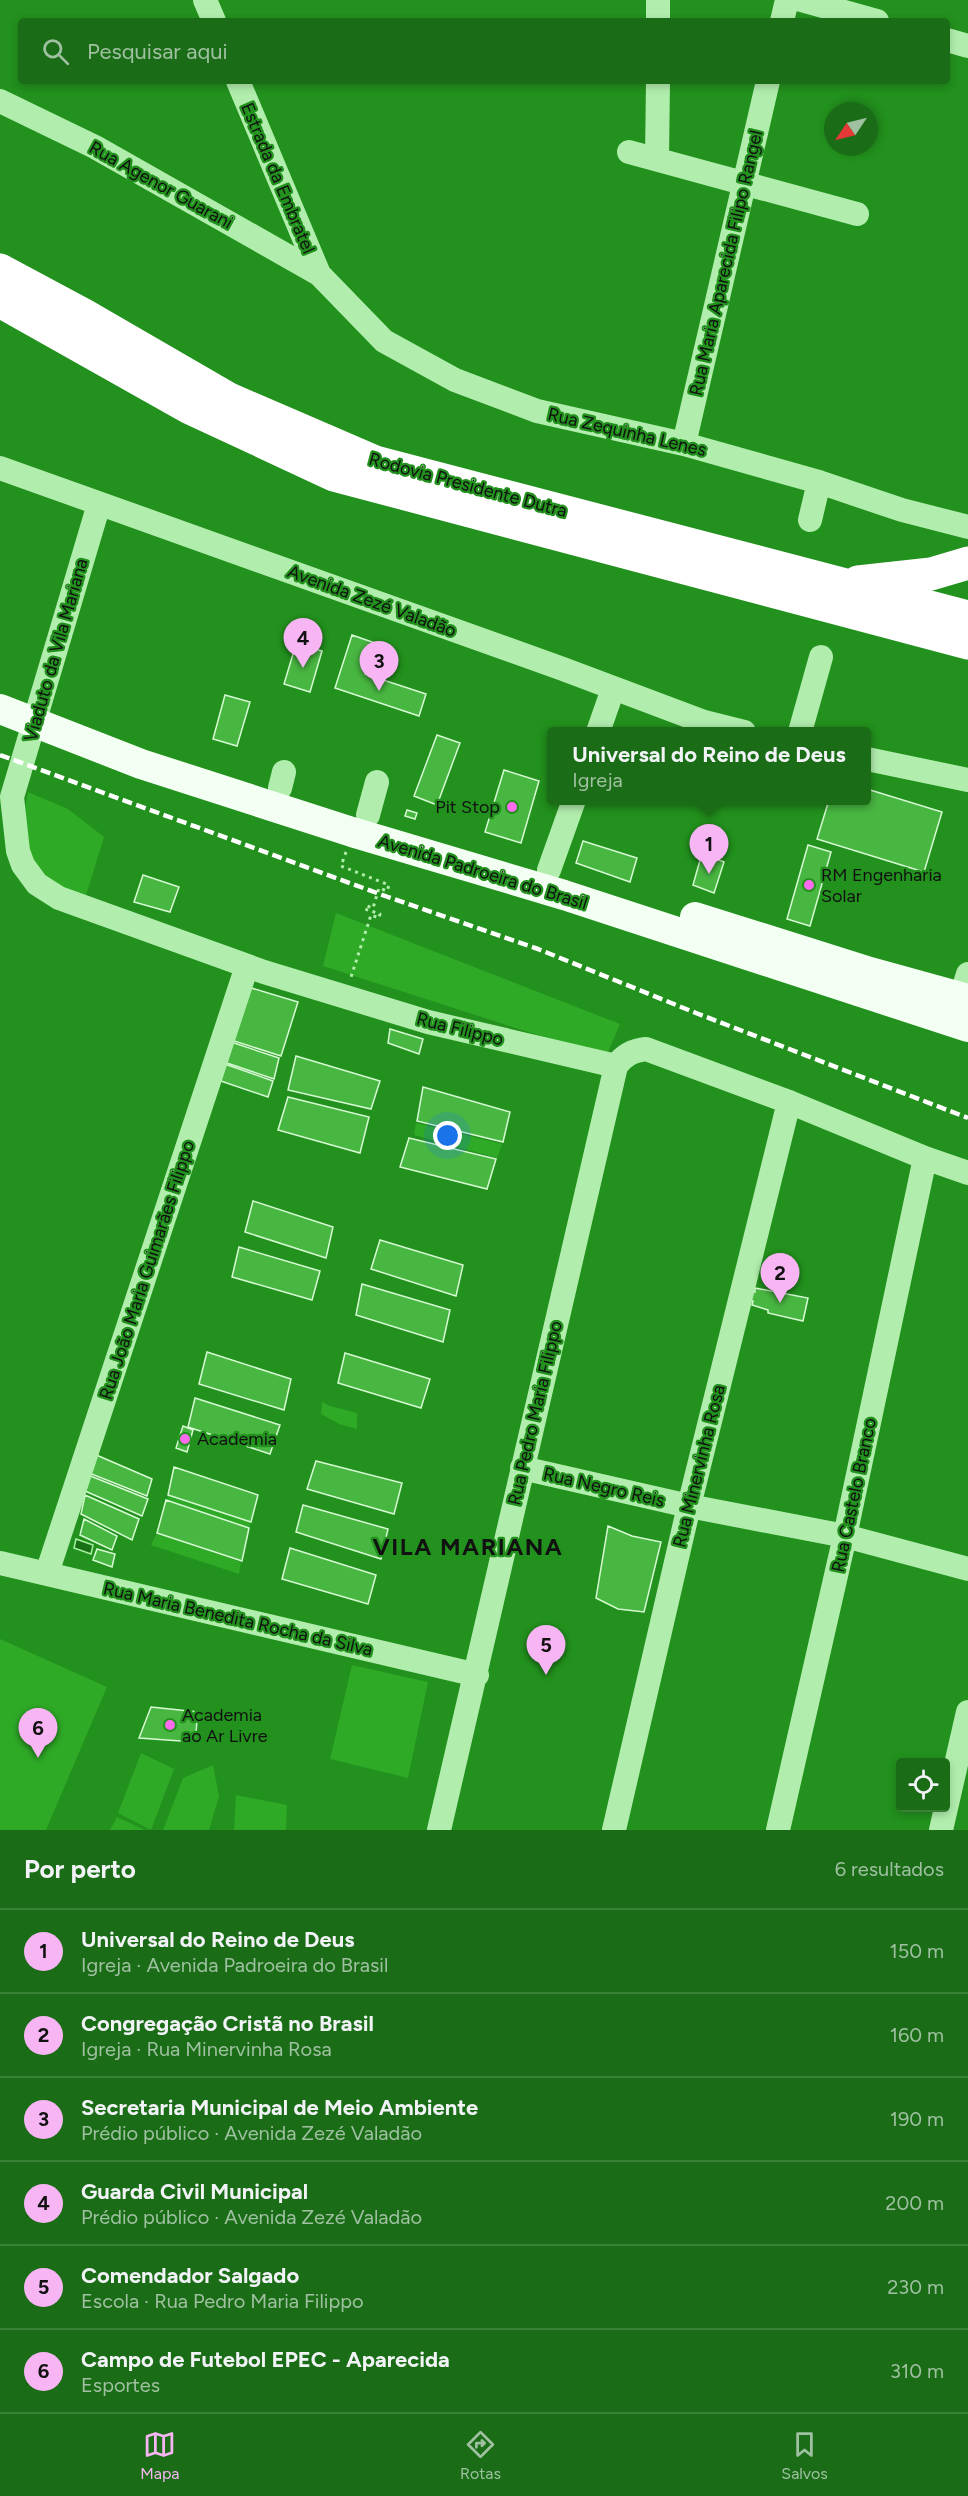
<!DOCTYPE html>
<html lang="pt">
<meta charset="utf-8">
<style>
:root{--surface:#1a6d16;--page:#23721f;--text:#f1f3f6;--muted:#9fc0a1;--line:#388035;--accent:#f7b6f3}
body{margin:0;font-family:Figtree,sans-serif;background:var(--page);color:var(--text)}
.controls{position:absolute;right:18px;bottom:18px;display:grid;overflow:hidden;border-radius:6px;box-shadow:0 3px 9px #0003}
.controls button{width:54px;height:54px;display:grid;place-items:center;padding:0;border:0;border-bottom:2px solid var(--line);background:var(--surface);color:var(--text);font:30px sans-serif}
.compass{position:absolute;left:824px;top:102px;width:54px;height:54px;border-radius:50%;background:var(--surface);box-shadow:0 3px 9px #0003;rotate:235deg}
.you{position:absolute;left:448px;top:1136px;width:21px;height:21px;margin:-15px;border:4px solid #fff;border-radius:50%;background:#1a73e8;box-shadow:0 0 0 9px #1a73e833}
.badge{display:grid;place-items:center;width:39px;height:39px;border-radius:50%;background:var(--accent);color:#111;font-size:20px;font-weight:700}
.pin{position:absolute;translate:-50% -50px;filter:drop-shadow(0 2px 3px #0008)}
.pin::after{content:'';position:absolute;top:32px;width:21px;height:18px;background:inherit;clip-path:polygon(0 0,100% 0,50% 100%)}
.popup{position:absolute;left:547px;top:727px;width:324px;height:78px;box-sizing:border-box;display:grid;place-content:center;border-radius:6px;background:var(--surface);filter:drop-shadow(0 2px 4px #0005);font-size:20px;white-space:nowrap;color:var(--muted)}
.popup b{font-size:22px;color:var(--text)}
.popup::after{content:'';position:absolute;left:50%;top:100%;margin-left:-12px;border:12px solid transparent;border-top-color:var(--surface)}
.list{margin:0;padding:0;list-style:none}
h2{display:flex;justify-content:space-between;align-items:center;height:78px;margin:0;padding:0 24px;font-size:26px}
h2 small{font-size:20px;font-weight:400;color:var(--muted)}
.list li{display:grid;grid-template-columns:39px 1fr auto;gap:18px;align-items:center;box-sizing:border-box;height:84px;padding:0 24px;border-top:2px solid var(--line)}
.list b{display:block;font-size:22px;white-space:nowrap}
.list p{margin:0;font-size:20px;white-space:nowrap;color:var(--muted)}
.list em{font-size:20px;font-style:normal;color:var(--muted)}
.icon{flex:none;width:33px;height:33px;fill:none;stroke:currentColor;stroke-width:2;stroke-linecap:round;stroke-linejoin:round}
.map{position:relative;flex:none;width:968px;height:1830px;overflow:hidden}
.search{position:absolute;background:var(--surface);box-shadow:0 3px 9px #0003;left:18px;right:18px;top:18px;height:66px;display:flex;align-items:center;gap:15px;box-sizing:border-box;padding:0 21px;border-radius:6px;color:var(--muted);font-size:22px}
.sheet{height:582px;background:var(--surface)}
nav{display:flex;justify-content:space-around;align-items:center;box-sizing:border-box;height:84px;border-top:2px solid var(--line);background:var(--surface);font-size:16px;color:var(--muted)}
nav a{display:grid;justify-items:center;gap:3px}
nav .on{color:var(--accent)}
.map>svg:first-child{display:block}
</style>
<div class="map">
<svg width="968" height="1830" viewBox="0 0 968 1830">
<rect width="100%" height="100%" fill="#22911d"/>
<path fill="#2eaa26" d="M28,792L68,809L104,837L84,902L39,879L19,842Z
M336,913L620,1024L606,1057L323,966Z
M416,1123L502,1144L497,1158L414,1135Z
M322,1402L330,1406L357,1413V1429L339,1424L321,1414Z
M168,1495L251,1522L249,1528L167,1500Z
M157,1533L241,1562L239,1574L151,1545Z
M0,1639L107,1687L46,1830H0Z
M352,1665L428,1682L408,1778L330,1759Z
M141,1753L174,1769L151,1830L118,1813Z
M213,1765L219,1796L209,1830H163L183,1778Z
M236,1795L287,1805L286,1830H234Z
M117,1817L145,1830H110Z"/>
<path fill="#177013" stroke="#a6f0a0" stroke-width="1.5" d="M76,1539L93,1545L91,1554L74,1548Z"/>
<path fill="#48b741" stroke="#d6fad3" stroke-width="1.5" d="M352,635L375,643L365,674L426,694L419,716L335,688Z
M296,644L322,651L310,692L284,684Z
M225,695L250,702L237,746L213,739Z
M437,735L460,743L437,805L414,796Z
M504,770L539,781L521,843L485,832Z
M867,789L942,812L924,872L817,839L829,800H867Z
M407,810L417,813L415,819L405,816Z
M583,841L637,858L630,882L576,863Z
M808,845L831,852L810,926L787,919Z
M702,853L724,862L714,893L693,885Z
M143,875L179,887L170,912L134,902Z
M248,987L298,1002L281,1056L231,1040Z
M390,1029L423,1039L419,1054L388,1043Z
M228,1041L279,1058L274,1079L221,1061Z
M296,1056L380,1081L371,1109L288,1090Z
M222,1063L273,1081L268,1097L215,1079Z
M423,1087L510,1112L503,1142L417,1121Z
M288,1097L369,1117L360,1153L278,1130Z
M409,1138L496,1159L487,1189L400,1167Z
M253,1201L333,1227L326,1258L245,1232Z
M380,1240L463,1265L456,1296L371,1269Z
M239,1247L320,1271L312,1300L232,1277Z
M362,1284L450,1310L443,1342L356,1315Z
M755,1288L808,1298L803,1321L768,1313V1310L752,1305L753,1301L749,1300L751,1291L755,1292Z
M207,1352L291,1379L284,1410L199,1384Z
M345,1353L430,1379L421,1408L338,1383Z
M195,1398L280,1425L270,1454L188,1427Z
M183,1426L193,1430L187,1452L176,1448Z
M94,1454L152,1479L147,1496L89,1473Z
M316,1461L402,1483L394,1514L307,1489Z
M174,1467L258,1495L251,1522L168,1495Z
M88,1475L148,1499L142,1516L85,1491Z
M85,1495L139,1519L132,1540L81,1514Z
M166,1500L249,1528L242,1561L157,1533Z
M303,1505L388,1529L381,1559L296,1532Z
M84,1519L117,1536L112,1550L80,1535Z
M608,1526L632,1536L661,1542L644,1612L618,1609L596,1598Z
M290,1548L376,1575L368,1604L282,1579Z
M97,1549L115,1554L112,1567L93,1560Z
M151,1707L198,1712L195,1742L139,1738Z"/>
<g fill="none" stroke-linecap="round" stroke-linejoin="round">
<path stroke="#b1eead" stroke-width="3" stroke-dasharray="3 4.5" stroke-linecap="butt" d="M346,852L341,866L389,885L387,891L379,888L373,908L367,906L365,909L380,914L379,918L371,915L351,977"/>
<path stroke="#b1eead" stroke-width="24" d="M205,0L214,21
M801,0L877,21
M658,21V0
M782,21L787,0
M947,40L968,46
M238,81L319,274
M0,101L95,147L319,274L384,341L455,380L537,411L684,444L819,482L902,510L968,527
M629,152L857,214
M657,159L658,81
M684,444L768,81
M0,468L563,669L704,722L744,732
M99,504L12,797L18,851L23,865L37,884L59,898L264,972L428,1022L616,1066
M810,520L819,482
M598,732L613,689
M800,732L821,657
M867,759L968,780
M280,788L284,772
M368,815L377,782
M549,870L574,800
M961,997L968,974
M522,1468L689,1506L845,1536L968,1569
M0,1563L477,1675
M47,1573L247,966
M439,1830L616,1066C624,1055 632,1051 646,1049L789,1102L925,1158L968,1173
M614,1830L689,1506L789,1102
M778,1830L845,1536L925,1158
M941,1830L968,1712"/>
<path stroke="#f4fff4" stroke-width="30" d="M0,709L141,764L352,832L564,895L968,1027
M695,917L870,972L968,999"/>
<path stroke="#fff" stroke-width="33" d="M0,270L84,315L229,399L375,462L968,617
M0,301L188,407L334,475L968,643
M858,582L931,574L968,563"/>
<path stroke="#fff" stroke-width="4.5" stroke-dasharray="10 4.5" stroke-linecap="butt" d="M0,755L388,897L538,949L696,1013L968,1118"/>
</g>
<g fill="#fe6bef" stroke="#22911d" stroke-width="2">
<circle cx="512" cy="807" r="6"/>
<circle cx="809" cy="885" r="6"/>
<circle cx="185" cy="1439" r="6"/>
<circle cx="170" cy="1725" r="6"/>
</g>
<g text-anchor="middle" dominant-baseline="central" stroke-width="4.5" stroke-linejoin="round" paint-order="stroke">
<g font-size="18" fill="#111" stroke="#22911d">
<text transform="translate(278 178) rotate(67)">Estrada da Embratel</text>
<text transform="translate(161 185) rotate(29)">Rua Agenor Guarani</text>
<text transform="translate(726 263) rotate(-77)">Rua Maria Aparecida Filipo Rangel</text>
<text transform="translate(627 432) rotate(13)">Rua Zequinha Lenes</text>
<text transform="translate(468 485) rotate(15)">Rodovia Presidente Dutra</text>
<text transform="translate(372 601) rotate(20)">Avenida Zezé Valadão</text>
<text transform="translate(56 650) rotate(-74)">Viaduto da Vila Mariana</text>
<text transform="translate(483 872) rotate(17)">Avenida Padroeira do Brasil</text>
<text transform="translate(460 1029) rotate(14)">Rua Filippo</text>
<text transform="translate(147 1270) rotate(-72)">Rua João Maria Guimarães Filippo</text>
<text transform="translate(535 1413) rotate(-77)">Rua Pedro Maria Filippo</text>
<text transform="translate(699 1466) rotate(-76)">Rua Minervinha Rosa</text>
<text transform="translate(604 1487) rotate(13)">Rua Negro Reis</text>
<text transform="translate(854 1495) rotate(-78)">Rua Castelo Branco</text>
<text transform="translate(238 1619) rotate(13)">Rua Maria Benedita Rocha da Silva</text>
</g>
<g font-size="18" fill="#111" stroke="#22911d" text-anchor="start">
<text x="500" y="807" text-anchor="end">Pit Stop</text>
<text x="821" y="875">RM Engenharia<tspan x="821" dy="21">Solar</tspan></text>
<text x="197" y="1439">Academia</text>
<text x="182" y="1715">Academia<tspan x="182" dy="21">ao Ar Livre</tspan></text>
</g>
<g font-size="24" font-weight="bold" letter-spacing="1.5" fill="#111" stroke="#22911d">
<text x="468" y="1546">VILA MARIANA</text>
</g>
</g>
</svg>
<div class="controls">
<button><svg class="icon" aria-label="locate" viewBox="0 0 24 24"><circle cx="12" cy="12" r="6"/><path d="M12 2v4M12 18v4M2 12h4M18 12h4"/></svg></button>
</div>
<svg class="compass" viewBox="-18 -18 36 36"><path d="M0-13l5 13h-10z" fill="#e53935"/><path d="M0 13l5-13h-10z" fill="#9fc0a1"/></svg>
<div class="you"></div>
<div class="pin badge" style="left:709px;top:874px">1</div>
<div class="popup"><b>Universal do Reino de Deus</b>Igreja</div>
<div class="pin badge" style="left:780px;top:1303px">2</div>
<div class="pin badge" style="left:379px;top:691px">3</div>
<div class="pin badge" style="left:303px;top:668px">4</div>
<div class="pin badge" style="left:546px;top:1675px">5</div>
<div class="pin badge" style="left:38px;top:1758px">6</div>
<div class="search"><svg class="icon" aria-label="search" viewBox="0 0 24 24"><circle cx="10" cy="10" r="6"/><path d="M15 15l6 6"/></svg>Pesquisar aqui</div>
</div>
<section class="sheet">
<h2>Por perto<small>6 resultados</small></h2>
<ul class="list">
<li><span class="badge">1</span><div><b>Universal do Reino de Deus</b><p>Igreja · Avenida Padroeira do Brasil</p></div><em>150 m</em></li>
<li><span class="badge">2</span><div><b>Congregação Cristã no Brasil</b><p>Igreja · Rua Minervinha Rosa</p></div><em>160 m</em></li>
<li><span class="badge">3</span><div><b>Secretaria Municipal de Meio Ambiente</b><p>Prédio público · Avenida Zezé Valadão</p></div><em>190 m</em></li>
<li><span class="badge">4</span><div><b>Guarda Civil Municipal</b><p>Prédio público · Avenida Zezé Valadão</p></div><em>200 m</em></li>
<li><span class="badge">5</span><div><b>Comendador Salgado</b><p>Escola · Rua Pedro Maria Filippo</p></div><em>230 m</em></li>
<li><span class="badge">6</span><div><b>Campo de Futebol EPEC - Aparecida</b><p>Esportes</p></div><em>310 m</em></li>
</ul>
</section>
<nav>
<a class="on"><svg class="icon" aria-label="map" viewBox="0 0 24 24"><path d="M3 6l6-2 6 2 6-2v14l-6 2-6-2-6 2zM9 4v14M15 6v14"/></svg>Mapa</a>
<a><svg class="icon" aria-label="directions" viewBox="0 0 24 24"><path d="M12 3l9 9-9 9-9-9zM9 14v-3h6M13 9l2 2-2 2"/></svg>Rotas</a>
<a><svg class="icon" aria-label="saved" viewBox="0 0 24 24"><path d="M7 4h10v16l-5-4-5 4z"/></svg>Salvos</a>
</nav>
